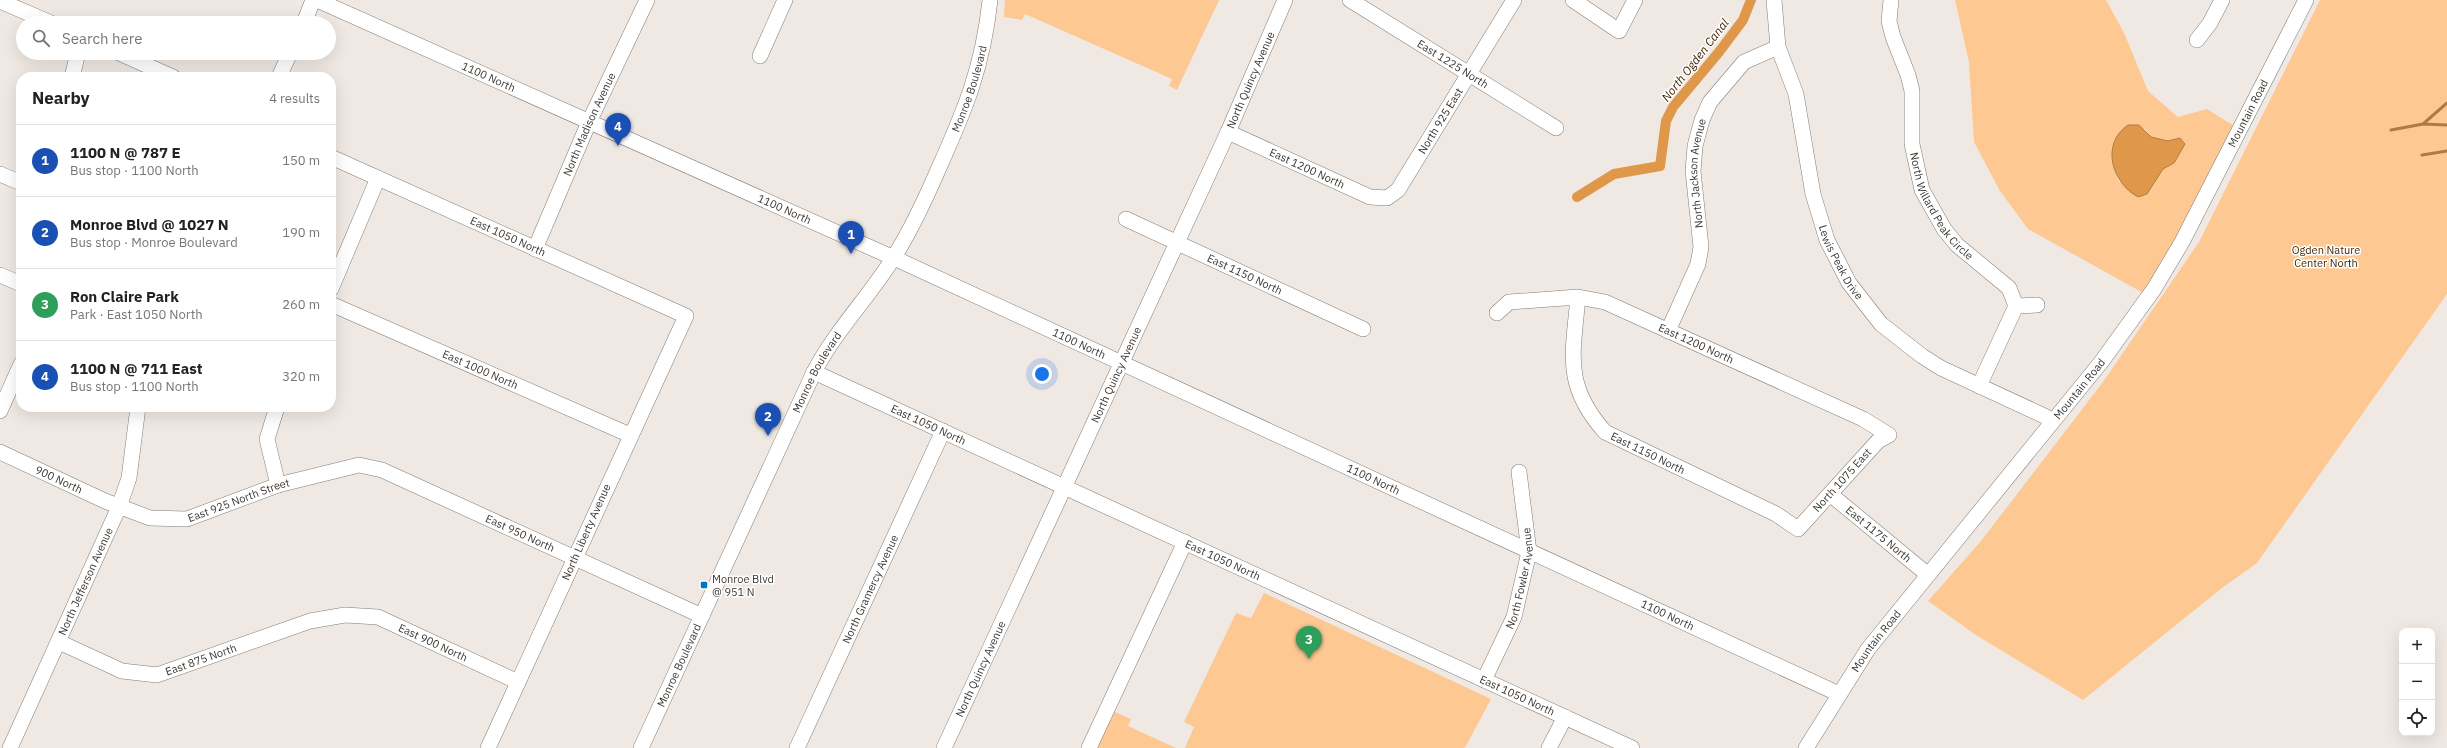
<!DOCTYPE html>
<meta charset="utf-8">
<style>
:root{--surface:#fff;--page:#f2f2f2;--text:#222;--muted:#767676;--line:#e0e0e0;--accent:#0177c1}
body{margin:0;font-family:"IBM Plex Sans",sans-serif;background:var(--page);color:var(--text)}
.controls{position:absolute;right:12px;bottom:12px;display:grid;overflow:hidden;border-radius:8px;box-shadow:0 4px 16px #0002}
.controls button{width:36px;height:36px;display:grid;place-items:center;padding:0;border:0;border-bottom:1px solid var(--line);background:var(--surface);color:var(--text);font:20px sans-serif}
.you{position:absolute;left:1042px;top:374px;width:14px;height:14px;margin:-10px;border:3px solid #fff;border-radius:50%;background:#1a73e8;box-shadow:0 0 0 6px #1a73e833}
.badge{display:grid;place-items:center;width:26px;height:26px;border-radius:50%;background:var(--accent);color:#fff;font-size:13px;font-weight:700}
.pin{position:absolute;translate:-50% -33px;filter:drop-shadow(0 1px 2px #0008)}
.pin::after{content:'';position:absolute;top:21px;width:14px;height:12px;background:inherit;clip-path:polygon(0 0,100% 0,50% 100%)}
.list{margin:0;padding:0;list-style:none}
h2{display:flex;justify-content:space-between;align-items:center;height:52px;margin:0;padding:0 16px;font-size:17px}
h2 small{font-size:13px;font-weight:400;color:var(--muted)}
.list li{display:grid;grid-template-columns:26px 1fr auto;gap:12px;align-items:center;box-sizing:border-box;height:72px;padding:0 16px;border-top:1px solid var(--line)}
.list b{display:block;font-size:15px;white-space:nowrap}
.list p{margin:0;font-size:13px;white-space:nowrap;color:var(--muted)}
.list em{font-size:13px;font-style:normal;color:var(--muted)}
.icon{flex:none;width:22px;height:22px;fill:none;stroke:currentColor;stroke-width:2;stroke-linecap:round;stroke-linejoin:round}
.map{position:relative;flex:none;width:2447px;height:748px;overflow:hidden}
.search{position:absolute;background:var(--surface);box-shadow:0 4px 16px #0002;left:16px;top:16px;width:320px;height:44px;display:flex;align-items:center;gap:10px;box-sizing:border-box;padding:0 14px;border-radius:22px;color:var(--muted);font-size:15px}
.panel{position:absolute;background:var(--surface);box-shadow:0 4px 16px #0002;left:16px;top:72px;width:320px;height:340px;border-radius:16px}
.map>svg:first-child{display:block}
</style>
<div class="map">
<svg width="2447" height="748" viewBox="0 0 2447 748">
<rect width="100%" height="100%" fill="#f0e9e3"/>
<path fill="#fdc892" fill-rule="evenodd" d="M1005,0H1219L1177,90L1169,86L1172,79L1025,14L1022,20L1004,17Z
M1955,0H2106L2124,33L2148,91L2178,117L2207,109L2236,127L2145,294L2028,229L2000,191L1974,142L1969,62ZM2128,125L2145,129L2151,137L2168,141L2180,138L2185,144L2174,163L2163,169L2150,190L2119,182C2111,163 2108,139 2128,125Z
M2320,0H2447V294L2257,563L2222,588L2083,700L1976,635L1928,601L1981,541L2103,382L2199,242Z
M1264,593L1491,699L1466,746L1464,748H1185L1194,727L1184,722L1236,613L1251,618Z
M1113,711L1131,719L1128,726L1176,748H1096Z"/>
<path fill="#df9849" stroke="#ae7c43" d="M2128,125H2139L2151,137L2168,141L2180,138L2185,144L2174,163L2163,169L2147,194L2138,197C2112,183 2100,144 2128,125Z"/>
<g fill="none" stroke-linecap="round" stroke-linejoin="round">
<path stroke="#ae7c43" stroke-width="3" d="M2423,124L2447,125
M2391,130L2423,124L2447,103
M2422,155L2447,151"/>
<path stroke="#df9849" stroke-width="10" d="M1577,197L1614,174L1660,166L1666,121L1673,107L1719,52L1743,20L1751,0"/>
<defs>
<g id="minor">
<path id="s1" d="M317,0L894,258L1839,694"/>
<path id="s2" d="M1350,0L1556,128"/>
<path d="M1573,0L1619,31L1635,0"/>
<path id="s3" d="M1774,0L1778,47L1796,94L1813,194L1827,240L1849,283L1881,324L1922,356L1941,368L2053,420"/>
<path id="s4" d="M1891,0L1889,21L1893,37L1908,75L1912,91V144L1922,190L1944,229L1957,245L2009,288L2016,306L1979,386"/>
<path d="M0,1L51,23"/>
<path d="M304,23L313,0"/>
<path d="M2197,40L2210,23L2222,0"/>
<path d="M119,53L173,77"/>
<path d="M760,56L785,0"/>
<path d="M72,77L78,53"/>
<path d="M279,77L290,53"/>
<path id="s5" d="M1228,132L1370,197L1387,198L1398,190L1514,0"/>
<path id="s6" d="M331,157L686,316L488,748"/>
<path d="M0,174L21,183"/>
<path id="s7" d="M1126,219L1363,329"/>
<path id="s8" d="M535,249L589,122L647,0"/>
<path d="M0,275L21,284"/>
<path d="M331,289L378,178"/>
<path id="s9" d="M331,304L630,435"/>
<path d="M2016,306L2037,305"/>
<path id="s10" d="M1497,313L1509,302L1578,297L1605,302L1863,419L1889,435L1878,441L1798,529L1776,514L1605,432C1563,385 1573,354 1578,297"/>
<path id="s11" d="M1668,331L1698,264L1701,247L1693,171L1695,146L1702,120L1710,102L1744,62L1778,47"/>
<path id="s12" d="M814,372L1632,748"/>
<path d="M277,407L267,439L278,485"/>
<path d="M0,411L21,364"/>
<path id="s13" d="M0,452L105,501L150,518L187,519L278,485L359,465L382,470L702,616"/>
<path id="s14" d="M1830,494L1927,574"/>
<path id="s15" d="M59,642L122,671L157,675L310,621L345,615L378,617L518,682"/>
<path id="s16" d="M1484,680L1514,617L1529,552L1519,472"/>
<path id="s17" d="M10,748L119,507L129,478L138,407"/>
<path id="s18" d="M641,748L814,372C836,330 869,297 894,257C911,230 925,200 938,170C965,110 983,67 990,0"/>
<path id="s19" d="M797,748L943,431"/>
<path id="s20" d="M944,748L1228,132L1285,0"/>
<path d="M1089,748L1185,542"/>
<path d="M1549,748L1565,717"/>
<path id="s21" d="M1806,748L1868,649L2102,361L2154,289L2182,242L2306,0"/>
</g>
</defs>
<use href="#minor" stroke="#827c77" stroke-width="16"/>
<use href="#minor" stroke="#fff" stroke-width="15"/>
</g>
<rect fill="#0177c1" stroke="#fff" stroke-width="1.5" x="700" y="581" width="8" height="8" rx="2"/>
<g text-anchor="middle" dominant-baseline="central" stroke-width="3" stroke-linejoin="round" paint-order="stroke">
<g font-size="11" fill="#3b3936" stroke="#fff">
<text stroke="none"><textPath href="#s2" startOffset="121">East 1225 North</textPath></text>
<text stroke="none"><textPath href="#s1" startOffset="188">1100 North</textPath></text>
<text stroke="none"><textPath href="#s20" startOffset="735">North Quincy Avenue</textPath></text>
<text stroke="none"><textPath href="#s18" startOffset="739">Monroe Boulevard</textPath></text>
<text stroke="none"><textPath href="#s21" startOffset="776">Mountain Road</textPath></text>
<text stroke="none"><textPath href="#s5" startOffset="268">North 925 East</textPath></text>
<text stroke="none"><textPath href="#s8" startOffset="136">North Madison Avenue</textPath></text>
<text stroke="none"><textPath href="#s5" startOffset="87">East 1200 North</textPath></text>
<text stroke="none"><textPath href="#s11" startOffset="165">North Jackson Avenue</textPath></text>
<text stroke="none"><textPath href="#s4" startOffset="218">North Willard Peak Circle</textPath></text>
<text stroke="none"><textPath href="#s1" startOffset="512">1100 North</textPath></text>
<text stroke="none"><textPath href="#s6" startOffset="194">East 1050 North</textPath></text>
<text stroke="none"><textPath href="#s3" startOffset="273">Lewis Peak Drive</textPath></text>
<text stroke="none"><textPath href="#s7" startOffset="131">East 1150 North</textPath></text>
<text stroke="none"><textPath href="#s10" startOffset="213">East 1200 North</textPath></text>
<text stroke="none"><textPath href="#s1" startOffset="836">1100 North</textPath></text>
<text stroke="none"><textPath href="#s9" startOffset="163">East 1000 North</textPath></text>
<text stroke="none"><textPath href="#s18" startOffset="415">Monroe Boulevard</textPath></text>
<text stroke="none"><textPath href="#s20" startOffset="411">North Quincy Avenue</textPath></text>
<text stroke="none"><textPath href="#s21" startOffset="452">Mountain Road</textPath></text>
<text stroke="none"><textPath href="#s12" startOffset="126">East 1050 North</textPath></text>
<text transform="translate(1648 453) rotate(26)">East 1150 North</text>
<text stroke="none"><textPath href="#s1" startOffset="1160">1100 North</textPath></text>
<text stroke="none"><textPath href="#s13" startOffset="65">900 North</textPath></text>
<text transform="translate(1842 480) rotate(-48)">North 1075 East</text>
<text stroke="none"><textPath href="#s13" startOffset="256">East 925 North Street</textPath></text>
<text transform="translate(586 532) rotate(-66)">North Liberty Avenue</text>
<text stroke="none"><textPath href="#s13" startOffset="557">East 950 North</textPath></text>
<text stroke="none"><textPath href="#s14" startOffset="63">East 1175 North</textPath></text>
<text stroke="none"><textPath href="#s12" startOffset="450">East 1050 North</textPath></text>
<text stroke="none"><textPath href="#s16" startOffset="109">North Fowler Avenue</textPath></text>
<text stroke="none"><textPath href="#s17" startOffset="183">North Jefferson Avenue</textPath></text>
<text stroke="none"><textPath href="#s19" startOffset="175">North Gramercy Avenue</textPath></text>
<text stroke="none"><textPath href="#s1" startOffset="1484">1100 North</textPath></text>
<text stroke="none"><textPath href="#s21" startOffset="128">Mountain Road</textPath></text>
<text stroke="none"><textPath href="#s15" startOffset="396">East 900 North</textPath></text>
<text stroke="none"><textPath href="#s15" startOffset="151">East 875 North</textPath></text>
<text stroke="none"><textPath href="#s18" startOffset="91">Monroe Boulevard</textPath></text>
<text stroke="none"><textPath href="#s20" startOffset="87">North Quincy Avenue</textPath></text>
<text stroke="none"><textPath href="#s12" startOffset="774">East 1050 North</textPath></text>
</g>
<g font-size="11" fill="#442805" stroke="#fff">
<text x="2326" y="250">Ogden Nature<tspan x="2326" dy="13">Center North</tspan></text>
</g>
<g font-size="11" fill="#3b3936" stroke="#fff" text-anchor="start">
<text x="712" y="579">Monroe Blvd<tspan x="712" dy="13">@ 951 N</tspan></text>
</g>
<g font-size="12" font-style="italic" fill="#402401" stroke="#fff">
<text transform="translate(1695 60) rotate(-52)">North Ogden Canal</text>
</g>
</g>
</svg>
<div class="controls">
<button>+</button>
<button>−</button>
<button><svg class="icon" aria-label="locate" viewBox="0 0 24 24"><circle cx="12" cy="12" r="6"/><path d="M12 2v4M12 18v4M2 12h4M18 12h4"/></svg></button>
</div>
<div class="you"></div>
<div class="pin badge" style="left:851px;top:254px;background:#1a4fb4">1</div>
<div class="pin badge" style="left:768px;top:436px;background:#1a4fb4">2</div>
<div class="pin badge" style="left:1309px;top:659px;background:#2e9e5b">3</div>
<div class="pin badge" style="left:618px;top:146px;background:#1a4fb4">4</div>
<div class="search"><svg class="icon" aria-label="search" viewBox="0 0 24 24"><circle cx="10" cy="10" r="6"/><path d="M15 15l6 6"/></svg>Search here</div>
<section class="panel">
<h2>Nearby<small>4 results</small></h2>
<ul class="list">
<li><span class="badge" style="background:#1a4fb4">1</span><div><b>1100 N @ 787 E</b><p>Bus stop · 1100 North</p></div><em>150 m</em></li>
<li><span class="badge" style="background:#1a4fb4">2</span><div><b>Monroe Blvd @ 1027 N</b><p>Bus stop · Monroe Boulevard</p></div><em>190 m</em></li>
<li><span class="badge" style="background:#2e9e5b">3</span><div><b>Ron Claire Park</b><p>Park · East 1050 North</p></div><em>260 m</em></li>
<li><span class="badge" style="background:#1a4fb4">4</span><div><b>1100 N @ 711 East</b><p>Bus stop · 1100 North</p></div><em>320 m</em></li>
</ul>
</section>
</div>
